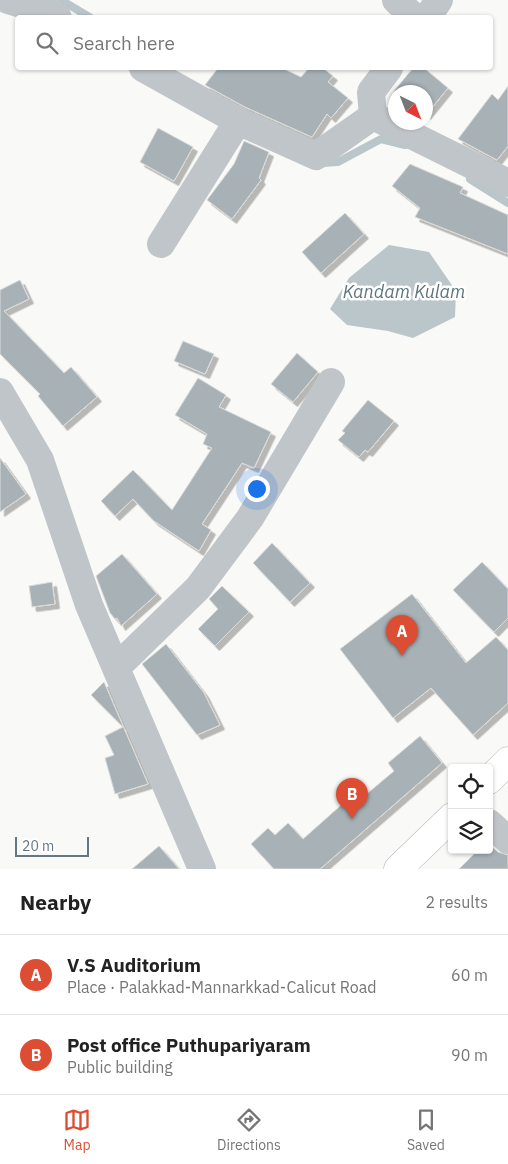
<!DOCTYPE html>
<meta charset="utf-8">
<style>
:root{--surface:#fff;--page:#f6f6f6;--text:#222;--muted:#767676;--line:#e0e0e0;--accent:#dd4d33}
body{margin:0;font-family:"IBM Plex Sans",sans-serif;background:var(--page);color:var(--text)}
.controls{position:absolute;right:15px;bottom:15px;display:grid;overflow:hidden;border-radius:5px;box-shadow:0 1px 4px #0004}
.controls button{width:45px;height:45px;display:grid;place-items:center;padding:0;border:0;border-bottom:1px solid var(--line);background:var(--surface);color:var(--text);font:25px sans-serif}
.compass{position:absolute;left:388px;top:85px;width:45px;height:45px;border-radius:50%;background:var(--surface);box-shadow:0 1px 4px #0004;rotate:138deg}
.scale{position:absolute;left:15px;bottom:12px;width:74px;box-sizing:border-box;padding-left:5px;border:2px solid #657781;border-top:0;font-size:14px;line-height:18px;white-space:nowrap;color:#657781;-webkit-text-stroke:4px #fff;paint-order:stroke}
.you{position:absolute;left:256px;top:488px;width:18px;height:18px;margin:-12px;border:4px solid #fff;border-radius:50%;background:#1a73e8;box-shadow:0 0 0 8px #1a73e833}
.badge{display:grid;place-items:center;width:32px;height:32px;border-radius:50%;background:var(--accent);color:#fff;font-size:16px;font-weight:700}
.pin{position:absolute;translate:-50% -41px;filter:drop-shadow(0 1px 2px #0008)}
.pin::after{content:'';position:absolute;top:26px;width:18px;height:15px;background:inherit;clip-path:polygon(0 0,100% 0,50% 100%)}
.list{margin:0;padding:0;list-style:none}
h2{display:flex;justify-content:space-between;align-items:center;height:65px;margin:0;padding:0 20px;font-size:21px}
h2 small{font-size:16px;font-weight:400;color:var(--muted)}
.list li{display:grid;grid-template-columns:32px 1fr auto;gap:15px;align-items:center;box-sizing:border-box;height:80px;padding:0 20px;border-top:1px solid var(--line)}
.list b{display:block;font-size:19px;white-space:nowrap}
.list p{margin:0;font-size:16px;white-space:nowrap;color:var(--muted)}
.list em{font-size:16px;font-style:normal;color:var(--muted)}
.icon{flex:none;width:28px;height:28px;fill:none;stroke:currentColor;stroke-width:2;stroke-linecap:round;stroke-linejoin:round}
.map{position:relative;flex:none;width:508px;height:869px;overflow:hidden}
.search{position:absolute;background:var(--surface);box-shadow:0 1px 4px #0004;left:15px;right:15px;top:15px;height:55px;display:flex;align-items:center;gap:12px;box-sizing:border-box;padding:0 18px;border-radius:5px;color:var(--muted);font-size:19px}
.sheet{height:225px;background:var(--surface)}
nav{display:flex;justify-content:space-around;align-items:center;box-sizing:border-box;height:70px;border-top:1px solid var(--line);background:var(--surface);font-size:14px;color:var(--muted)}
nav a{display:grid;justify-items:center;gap:2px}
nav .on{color:var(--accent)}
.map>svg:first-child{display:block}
</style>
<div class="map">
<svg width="508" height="869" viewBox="0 0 508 869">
<defs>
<filter id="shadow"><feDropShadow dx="4.5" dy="4.5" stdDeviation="0" flood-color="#0004"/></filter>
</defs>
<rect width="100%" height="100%" fill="#f9f9f7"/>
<path fill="#bac6ca" d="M389,245L429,252L456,291L455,317L413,338L388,331L347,325L330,309L349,278Z"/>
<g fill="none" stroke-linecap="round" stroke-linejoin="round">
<path stroke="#bac6ca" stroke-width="8" d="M61,0L91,18
M323,163L338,162L381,139L405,145
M470,179L508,203"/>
</g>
<path fill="#a7b1b6" stroke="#dbdbd9" filter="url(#shadow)" d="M218,68H282L301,77L309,68H323L333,76L328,82L348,98L331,118L327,114L312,137L245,107L205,85Z
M413,68H424L448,88L426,115V92L394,91Z
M508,86V146L497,160L458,139L492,94L498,100Z
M158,128L193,147L174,181L140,162Z
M244,141L269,152L259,178L261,180L232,219L207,200L234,164Z
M410,164L463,187L460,193L508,215V254L415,217L420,208L392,186Z
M345,213L364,234L321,273L302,252Z
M20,280L29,299L4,311L64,373L71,367L97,397L63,426L38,396L40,394L0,354V290Z
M183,341L214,354L205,374L174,361Z
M297,353L318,372L293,402L271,384Z
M198,378L226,395L219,407L271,432L254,468L242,463L202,524L211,530L199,551L154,521L133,499L115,516L101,501L133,470L172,510L212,448L203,444L207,434L175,415Z
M368,400L394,421L368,452L365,450L359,457L338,440L345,433L342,431Z
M0,458L26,494L0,512Z
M272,543L310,583L290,602L253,563Z
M122,554L157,594L121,626L117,618L115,619L110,613L96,576Z
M482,562L508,589V618L494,632L453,590Z
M52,582L55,604L32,607L29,586Z
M222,586L249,612L215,646L198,629L218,609L209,599Z
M412,594L466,663L496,637L508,650V703L473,735L431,688L393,718L340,649Z
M166,644L204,693L220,725L197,735L142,664Z
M104,682L148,784L115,794L105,758L114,755L105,736L123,727L91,695Z
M420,736L442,763L320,869H274L251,844L268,828L275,835L288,823L303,839L357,791L362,798L394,771L388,763Z
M489,844L498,852L508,855V869H459L478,850H489Z
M159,846L179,869H132Z"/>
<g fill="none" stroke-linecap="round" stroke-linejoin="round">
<defs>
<path id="trunk" d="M489,780L508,761
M398,869L452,817"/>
</defs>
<use href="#trunk" stroke="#b4b9bc" stroke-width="29"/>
<path stroke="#c0c5c9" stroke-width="28" d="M8,0L49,12L58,18
M396,0L415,18
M427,18L439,0
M143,68L238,121L316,156L373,116L508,183
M373,116L371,92L389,68
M161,244L238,121
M0,392L40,460L89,605L202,869
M117,667L198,588L250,518L331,382
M489,823L508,840"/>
<use href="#trunk" stroke="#fff" stroke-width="28"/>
</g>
<g text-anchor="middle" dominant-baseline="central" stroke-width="5" stroke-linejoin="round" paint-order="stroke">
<g font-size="18" font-style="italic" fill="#60767b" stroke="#fff">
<text x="404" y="291">Kandam Kulam</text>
</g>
</g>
</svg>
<div class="controls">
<button><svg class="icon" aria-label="locate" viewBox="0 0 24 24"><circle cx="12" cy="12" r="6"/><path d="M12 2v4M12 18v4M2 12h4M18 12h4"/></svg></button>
<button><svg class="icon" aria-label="layers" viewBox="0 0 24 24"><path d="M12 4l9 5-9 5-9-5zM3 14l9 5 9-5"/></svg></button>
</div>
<svg class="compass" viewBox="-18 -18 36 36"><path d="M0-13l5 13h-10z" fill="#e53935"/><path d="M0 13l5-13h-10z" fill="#767676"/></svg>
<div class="scale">20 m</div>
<div class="you"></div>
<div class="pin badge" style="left:402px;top:656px">A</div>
<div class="pin badge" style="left:352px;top:819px">B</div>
<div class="search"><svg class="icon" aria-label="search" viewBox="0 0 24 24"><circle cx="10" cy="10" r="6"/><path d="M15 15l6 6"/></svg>Search here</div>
</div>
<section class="sheet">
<h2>Nearby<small>2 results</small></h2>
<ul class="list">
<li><span class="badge">A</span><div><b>V.S Auditorium</b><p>Place · Palakkad-Mannarkkad-Calicut Road</p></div><em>60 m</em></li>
<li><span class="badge">B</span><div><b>Post office Puthupariyaram</b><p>Public building</p></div><em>90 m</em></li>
</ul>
</section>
<nav>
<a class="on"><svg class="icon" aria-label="map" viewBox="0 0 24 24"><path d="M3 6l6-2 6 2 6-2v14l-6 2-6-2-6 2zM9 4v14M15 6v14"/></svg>Map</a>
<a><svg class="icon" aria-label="directions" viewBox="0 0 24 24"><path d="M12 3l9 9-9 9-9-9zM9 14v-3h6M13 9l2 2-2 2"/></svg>Directions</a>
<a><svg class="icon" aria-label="saved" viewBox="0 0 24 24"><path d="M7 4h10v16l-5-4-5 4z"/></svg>Saved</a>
</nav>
